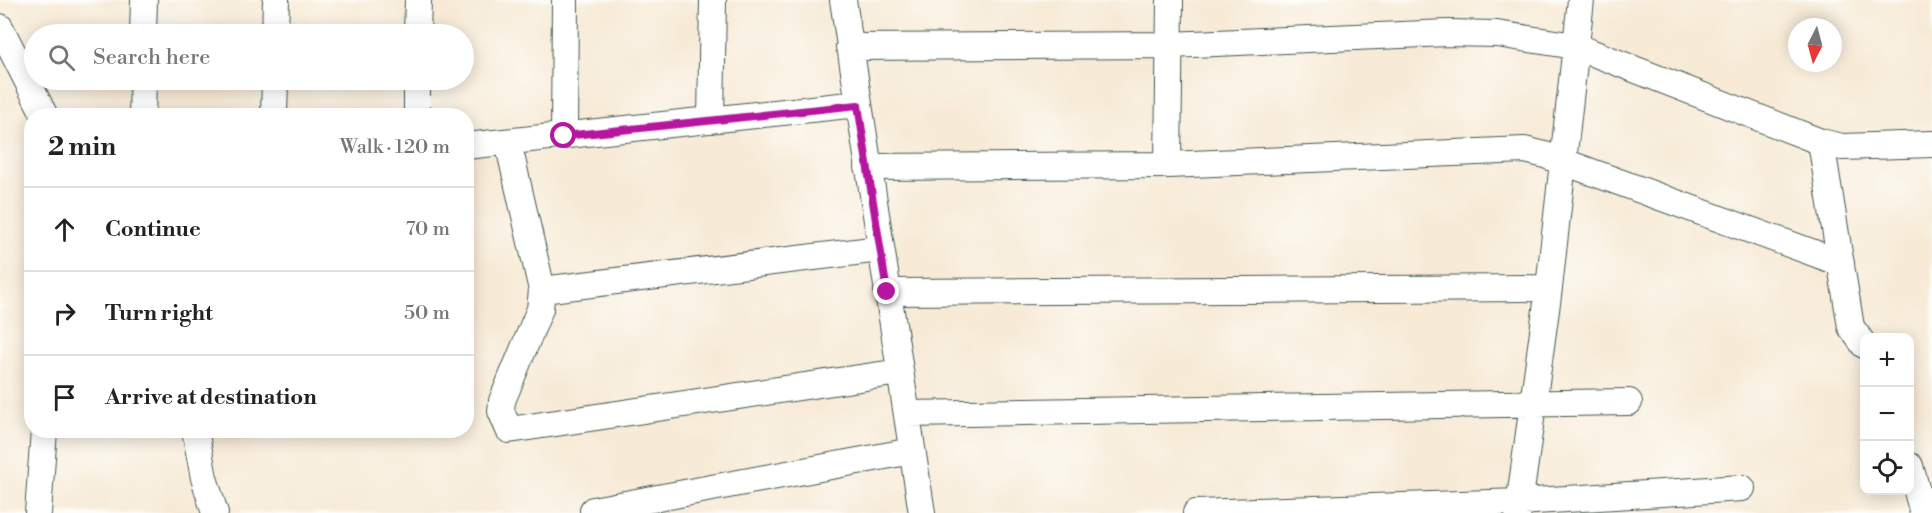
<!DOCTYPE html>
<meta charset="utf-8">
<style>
:root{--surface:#fff;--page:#f2f2f2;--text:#222;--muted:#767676;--line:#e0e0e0}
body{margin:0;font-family:"Libre Bodoni",serif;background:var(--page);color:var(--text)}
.controls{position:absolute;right:18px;bottom:18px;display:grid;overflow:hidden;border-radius:12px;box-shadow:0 3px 15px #0003}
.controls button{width:54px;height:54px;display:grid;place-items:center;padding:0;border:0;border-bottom:2px solid var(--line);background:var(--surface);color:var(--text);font:30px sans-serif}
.compass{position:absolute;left:1788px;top:18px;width:54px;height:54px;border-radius:50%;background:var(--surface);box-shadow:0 3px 15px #0003;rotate:186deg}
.stop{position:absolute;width:18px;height:18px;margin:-14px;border:4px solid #b5179e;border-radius:50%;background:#fff}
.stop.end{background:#b5179e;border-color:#fff;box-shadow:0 2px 6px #0008}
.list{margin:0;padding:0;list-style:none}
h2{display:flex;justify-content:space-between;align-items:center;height:78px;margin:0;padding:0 24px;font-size:26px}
h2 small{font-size:20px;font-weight:400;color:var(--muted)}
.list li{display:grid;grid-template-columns:39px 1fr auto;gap:18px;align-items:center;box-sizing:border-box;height:84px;padding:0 24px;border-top:2px solid var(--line)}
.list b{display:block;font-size:22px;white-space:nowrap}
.list em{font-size:20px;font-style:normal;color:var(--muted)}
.icon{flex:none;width:33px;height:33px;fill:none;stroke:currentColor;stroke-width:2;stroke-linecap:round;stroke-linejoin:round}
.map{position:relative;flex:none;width:1932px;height:513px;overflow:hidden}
.search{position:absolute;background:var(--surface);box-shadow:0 3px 15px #0003;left:24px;top:24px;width:450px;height:66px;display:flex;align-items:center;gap:15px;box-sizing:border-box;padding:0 21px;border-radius:33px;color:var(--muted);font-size:22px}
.panel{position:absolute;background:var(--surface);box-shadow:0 3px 15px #0003;left:24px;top:108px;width:450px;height:330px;border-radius:24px}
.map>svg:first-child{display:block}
</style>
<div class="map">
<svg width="1932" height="513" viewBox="0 0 1932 513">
<rect width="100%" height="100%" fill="#fdfcf7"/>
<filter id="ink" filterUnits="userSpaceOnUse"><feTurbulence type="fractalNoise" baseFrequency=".0167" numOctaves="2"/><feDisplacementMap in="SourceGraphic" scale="12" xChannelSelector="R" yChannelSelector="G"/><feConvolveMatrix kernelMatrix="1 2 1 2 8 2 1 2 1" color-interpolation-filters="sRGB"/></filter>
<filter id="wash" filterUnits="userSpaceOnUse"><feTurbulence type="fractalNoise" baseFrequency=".008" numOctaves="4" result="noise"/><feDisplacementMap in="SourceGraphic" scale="24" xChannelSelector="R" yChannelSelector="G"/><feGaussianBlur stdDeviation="1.35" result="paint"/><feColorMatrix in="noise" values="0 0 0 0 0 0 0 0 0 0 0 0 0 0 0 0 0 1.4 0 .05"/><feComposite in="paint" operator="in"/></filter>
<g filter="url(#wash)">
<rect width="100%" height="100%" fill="#f7ead6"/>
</g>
<g filter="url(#ink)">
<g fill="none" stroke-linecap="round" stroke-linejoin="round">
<defs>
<path id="minor" d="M843,0L922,513
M0,27L45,116
M143,34L144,0
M275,34L276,0
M417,34L418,0
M849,47L1170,45L1447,33L1497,34L1575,46L1821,142L1842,147L1932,144
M142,116L143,80
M274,116L275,80
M417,116V80
M711,120L713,0
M564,136L565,0
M508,142L542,290L540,309L502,401L501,411L509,430L900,372
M1821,142L1851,327L1864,345
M466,146L858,104
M1168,165L1170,0
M868,167L1168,165L1525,150L1545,155L1841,263
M542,290L880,249
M887,292L1549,288
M907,414L1629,402
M195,430L204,478L215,513
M1910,466L1923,513
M593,510L912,451
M38,513L44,430
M1196,513L1519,502L1742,488
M1518,513L1549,288L1581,0"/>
</defs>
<use href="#minor" stroke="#3f574c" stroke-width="28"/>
<use href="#minor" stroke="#fff" stroke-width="26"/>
</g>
</g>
<g fill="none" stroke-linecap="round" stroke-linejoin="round" filter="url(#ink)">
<path stroke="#b5179e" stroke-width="8" d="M564,136L858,105L887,292"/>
</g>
</svg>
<div class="controls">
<button>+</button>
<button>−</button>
<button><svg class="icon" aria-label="locate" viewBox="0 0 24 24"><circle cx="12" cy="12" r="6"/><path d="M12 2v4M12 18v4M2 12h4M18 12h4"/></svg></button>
</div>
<svg class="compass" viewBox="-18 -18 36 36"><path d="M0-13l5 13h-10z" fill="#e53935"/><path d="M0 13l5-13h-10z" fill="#767676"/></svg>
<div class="stop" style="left:564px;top:136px"></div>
<div class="stop end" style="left:887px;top:292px"></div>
<div class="search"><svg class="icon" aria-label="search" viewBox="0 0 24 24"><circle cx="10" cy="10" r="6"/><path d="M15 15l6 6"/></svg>Search here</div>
<section class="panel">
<h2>2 min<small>Walk · 120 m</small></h2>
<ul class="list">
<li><svg class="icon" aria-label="ahead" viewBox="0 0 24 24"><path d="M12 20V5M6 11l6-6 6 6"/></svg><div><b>Continue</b></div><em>70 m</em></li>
<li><svg class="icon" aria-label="right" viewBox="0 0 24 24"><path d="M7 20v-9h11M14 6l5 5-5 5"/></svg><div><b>Turn right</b></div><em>50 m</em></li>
<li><svg class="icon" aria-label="arrive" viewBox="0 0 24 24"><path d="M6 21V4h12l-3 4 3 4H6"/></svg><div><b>Arrive at destination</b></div></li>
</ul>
</section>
</div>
